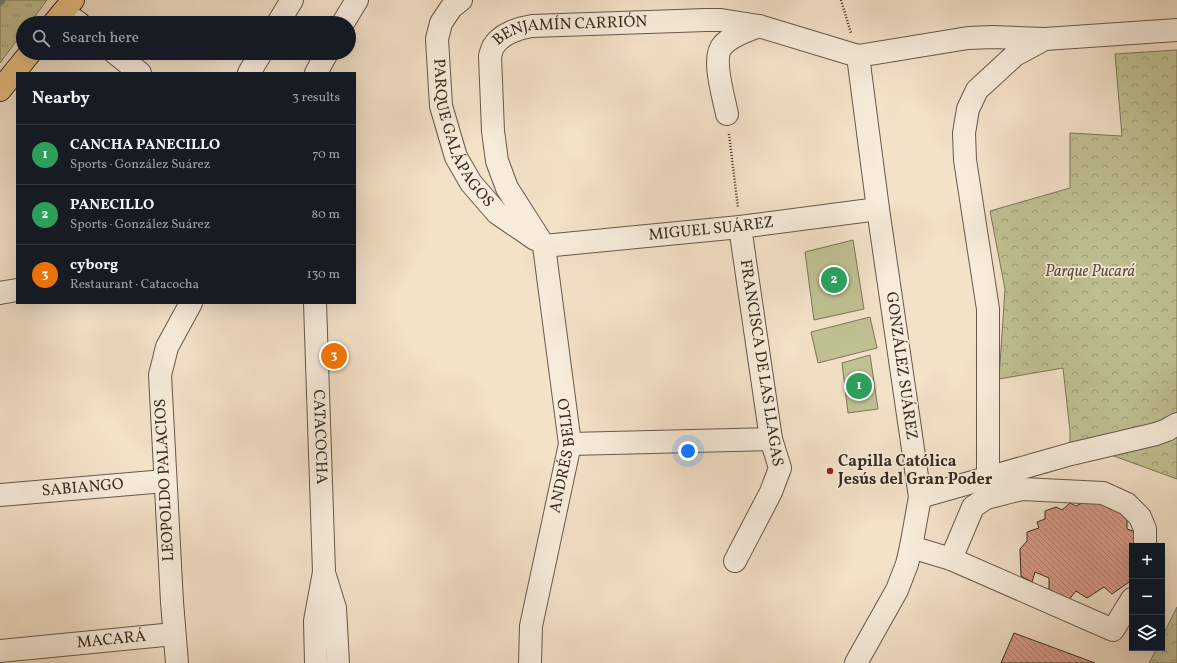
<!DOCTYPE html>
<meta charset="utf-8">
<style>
:root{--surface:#171b24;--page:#242831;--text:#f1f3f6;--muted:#9ea1a6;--line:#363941;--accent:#c59692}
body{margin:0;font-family:Vollkorn,serif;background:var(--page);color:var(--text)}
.controls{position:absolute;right:12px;bottom:12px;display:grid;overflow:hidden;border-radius:0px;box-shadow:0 4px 16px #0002}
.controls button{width:36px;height:36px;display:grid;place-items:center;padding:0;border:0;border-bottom:1px solid var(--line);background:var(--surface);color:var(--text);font:20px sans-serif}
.you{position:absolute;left:688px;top:451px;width:14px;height:14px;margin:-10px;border:3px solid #fff;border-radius:50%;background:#1a73e8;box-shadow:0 0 0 6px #1a73e833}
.badge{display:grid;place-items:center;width:26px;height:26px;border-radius:50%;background:var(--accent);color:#fff;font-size:13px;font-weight:700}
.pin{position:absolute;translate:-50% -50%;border:2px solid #fff;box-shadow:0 1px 4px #0006}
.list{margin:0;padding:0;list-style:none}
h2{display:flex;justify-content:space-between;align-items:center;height:52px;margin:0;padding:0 16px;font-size:17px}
h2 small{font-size:13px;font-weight:400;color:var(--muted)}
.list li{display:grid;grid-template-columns:26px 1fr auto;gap:12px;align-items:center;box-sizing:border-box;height:60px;padding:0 16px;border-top:1px solid var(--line)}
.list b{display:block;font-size:15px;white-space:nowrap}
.list p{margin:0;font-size:13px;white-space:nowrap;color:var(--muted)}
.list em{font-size:13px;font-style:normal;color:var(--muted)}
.icon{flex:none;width:22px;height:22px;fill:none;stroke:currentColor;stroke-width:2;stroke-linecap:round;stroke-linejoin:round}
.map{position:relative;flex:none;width:1177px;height:663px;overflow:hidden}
.search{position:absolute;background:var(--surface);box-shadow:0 4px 16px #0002;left:16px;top:16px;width:340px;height:44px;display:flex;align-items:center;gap:10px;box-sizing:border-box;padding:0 14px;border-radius:22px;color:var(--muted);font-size:15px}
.panel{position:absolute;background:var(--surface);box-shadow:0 4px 16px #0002;left:16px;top:72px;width:340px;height:232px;border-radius:0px}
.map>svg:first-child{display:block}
</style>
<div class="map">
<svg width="1177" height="663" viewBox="0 0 1177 663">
<defs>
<pattern id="grass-tufts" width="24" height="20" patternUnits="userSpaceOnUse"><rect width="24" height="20" fill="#c0c192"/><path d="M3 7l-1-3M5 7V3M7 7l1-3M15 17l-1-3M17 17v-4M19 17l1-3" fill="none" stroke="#9d9d77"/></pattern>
<pattern id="park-crowns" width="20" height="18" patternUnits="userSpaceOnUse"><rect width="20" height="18" fill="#c0c192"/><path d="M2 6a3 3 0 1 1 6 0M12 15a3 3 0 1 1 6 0" fill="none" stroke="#9d9d77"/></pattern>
<pattern id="building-back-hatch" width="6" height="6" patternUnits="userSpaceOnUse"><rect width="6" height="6" fill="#db9b89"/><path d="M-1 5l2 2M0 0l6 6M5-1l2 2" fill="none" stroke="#b27f70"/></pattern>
</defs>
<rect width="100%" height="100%" fill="#f3e1c8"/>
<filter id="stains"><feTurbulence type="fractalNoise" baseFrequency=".005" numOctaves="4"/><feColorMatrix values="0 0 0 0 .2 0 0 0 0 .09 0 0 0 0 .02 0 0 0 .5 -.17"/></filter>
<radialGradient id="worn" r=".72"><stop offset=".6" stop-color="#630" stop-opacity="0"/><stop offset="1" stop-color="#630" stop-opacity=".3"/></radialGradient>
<path fill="url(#grass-tufts)" stroke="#7c765a" d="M0,0H47L30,23H23V32L0,63Z"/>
<path fill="url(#park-crowns)" stroke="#7c765a" d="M1177,50V479L1111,455L1070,461V431L1063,368L999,379L1005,289L990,211L1070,188V133L1122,136L1115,54Z
M1177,607V663H1149L1157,648H1162V637Z"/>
<path fill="#c0c192" stroke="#7c765a" d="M853,240L864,309L814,320L805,252Z
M870,317L877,348L818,363L811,332Z
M870,355L878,409L848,413L842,363Z"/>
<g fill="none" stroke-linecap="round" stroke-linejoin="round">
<path stroke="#73837a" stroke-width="5.5" d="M0,3L3,0"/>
</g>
<path fill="url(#building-back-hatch)" stroke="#372b21" d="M1095,497L1127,512V529L1136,532V543L1129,550L1132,552V580L1112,594L1104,587L1087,598L1076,591L1067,602L1049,592V578L1035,572L1032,582L1021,576L1020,549L1027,541V532L1039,528L1037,522L1045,519V511L1056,507L1062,510L1070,503L1076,506Z
M1014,633L1095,663H1001Z"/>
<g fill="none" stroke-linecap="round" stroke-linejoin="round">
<defs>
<g id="minor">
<path id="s1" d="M461,0L451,8L441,23L437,39L441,106L456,157L471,183L497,213L535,239"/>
<path d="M63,12L79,23"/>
<path d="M278,23L292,0"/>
<path d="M343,23L357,0"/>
<path d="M115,53L140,73"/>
<path d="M249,73L261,53"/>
<path d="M316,73L327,53"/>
<path d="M727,114C724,98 711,57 723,45C732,35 747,31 759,26"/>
<path id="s2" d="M544,246L740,227L878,209"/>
<path d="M0,293L17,290"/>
<path id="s3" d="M315,303L324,572L315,621L316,663"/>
<path d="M570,444L771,439"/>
<path d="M988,477V309L965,160L964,133L968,109L977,90L1015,55L1043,40"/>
<path id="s4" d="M0,495L165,481"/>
<path d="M920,497L1071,454L1156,434L1167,430L1177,424"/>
<path d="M911,547L951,559L1113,630L1132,599"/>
<path d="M951,559L973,507L986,498L1022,489L1103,493L1127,504L1140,517L1145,529V546"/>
<path d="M735,561L771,492L780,468L771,439L740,227"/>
<path d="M325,576L335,608L338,663"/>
<path id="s5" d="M0,651L174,634"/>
<path d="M177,663L172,602L160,375L167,347L191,303"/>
<path id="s6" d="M530,663L531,626L570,444L544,246L507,188L497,161L493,131L490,56C491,53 492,49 493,47C500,34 519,28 532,26L706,20H721L759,26L858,56L968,38L993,37L1045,39L1177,30"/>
<path d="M856,663L897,590L907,564L911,547L920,497L878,209L858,56"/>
</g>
<path id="major" d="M54,23L73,0
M0,90L30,53"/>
</defs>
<use href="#minor" stroke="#66584b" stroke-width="24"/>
<use href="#major" stroke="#372b21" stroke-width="24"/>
<path stroke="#372b21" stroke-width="2.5" stroke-dasharray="1 2" stroke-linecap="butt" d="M841,0L851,33
M729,134L738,208"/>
<use href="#minor" stroke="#f7ecdb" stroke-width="22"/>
<use href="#major" stroke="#eac084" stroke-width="22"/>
</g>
<circle fill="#8f2418" stroke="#f7ecdb" stroke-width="1.5" cx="830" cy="471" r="4"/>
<g text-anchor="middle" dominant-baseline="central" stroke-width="3.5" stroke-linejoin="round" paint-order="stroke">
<g font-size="16" fill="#372b21" stroke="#f7ecdb">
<text stroke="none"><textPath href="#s6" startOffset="718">BENJAMÍN CARRIÓN</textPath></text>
<text stroke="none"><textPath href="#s1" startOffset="147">PARQUE GALÁPAGOS</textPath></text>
<text stroke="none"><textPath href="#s2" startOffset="168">MIGUEL SUÁREZ</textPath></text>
<text transform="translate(761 363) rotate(81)">FRANCISCA DE LAS LLAGAS</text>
<text transform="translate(901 366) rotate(82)">GONZÁLEZ SUÁREZ</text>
<text stroke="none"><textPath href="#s3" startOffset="134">CATACOCHA</textPath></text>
<text stroke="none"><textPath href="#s6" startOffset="211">ANDRÉS BELLO</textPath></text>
<text transform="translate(165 480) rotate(-93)">LEOPOLDO PALACIOS</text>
<text stroke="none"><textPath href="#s4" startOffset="83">SABIANGO</textPath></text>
<text stroke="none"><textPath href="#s5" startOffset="112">MACARÁ</textPath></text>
</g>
<g font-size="16" font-style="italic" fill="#59503d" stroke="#f7ecdb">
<text x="1090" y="272">Parque Pucará</text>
</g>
<g font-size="16" font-weight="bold" fill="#372b21" stroke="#f7ecdb" text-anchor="start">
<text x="838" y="462">Capilla Católica<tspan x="838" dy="18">Jesús del Gran Poder</tspan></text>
</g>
</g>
<rect width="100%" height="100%" filter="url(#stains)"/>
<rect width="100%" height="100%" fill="url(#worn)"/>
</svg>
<div class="controls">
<button>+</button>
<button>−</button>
<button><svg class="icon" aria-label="layers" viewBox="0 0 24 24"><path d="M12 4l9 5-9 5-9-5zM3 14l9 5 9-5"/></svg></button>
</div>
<div class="you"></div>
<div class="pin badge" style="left:859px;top:386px;background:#2e9e5b">1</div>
<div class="pin badge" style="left:834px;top:280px;background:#2e9e5b">2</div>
<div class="pin badge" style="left:334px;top:356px;background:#e8710a">3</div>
<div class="search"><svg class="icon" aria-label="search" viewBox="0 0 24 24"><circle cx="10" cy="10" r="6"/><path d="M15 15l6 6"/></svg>Search here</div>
<section class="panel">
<h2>Nearby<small>3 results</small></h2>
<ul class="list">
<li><span class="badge" style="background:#2e9e5b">1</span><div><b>CANCHA PANECILLO</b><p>Sports · González Suárez</p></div><em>70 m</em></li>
<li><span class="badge" style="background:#2e9e5b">2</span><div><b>PANECILLO</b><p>Sports · González Suárez</p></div><em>80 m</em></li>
<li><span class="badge" style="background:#e8710a">3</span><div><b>cyborg</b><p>Restaurant · Catacocha</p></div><em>130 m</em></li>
</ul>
</section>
</div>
